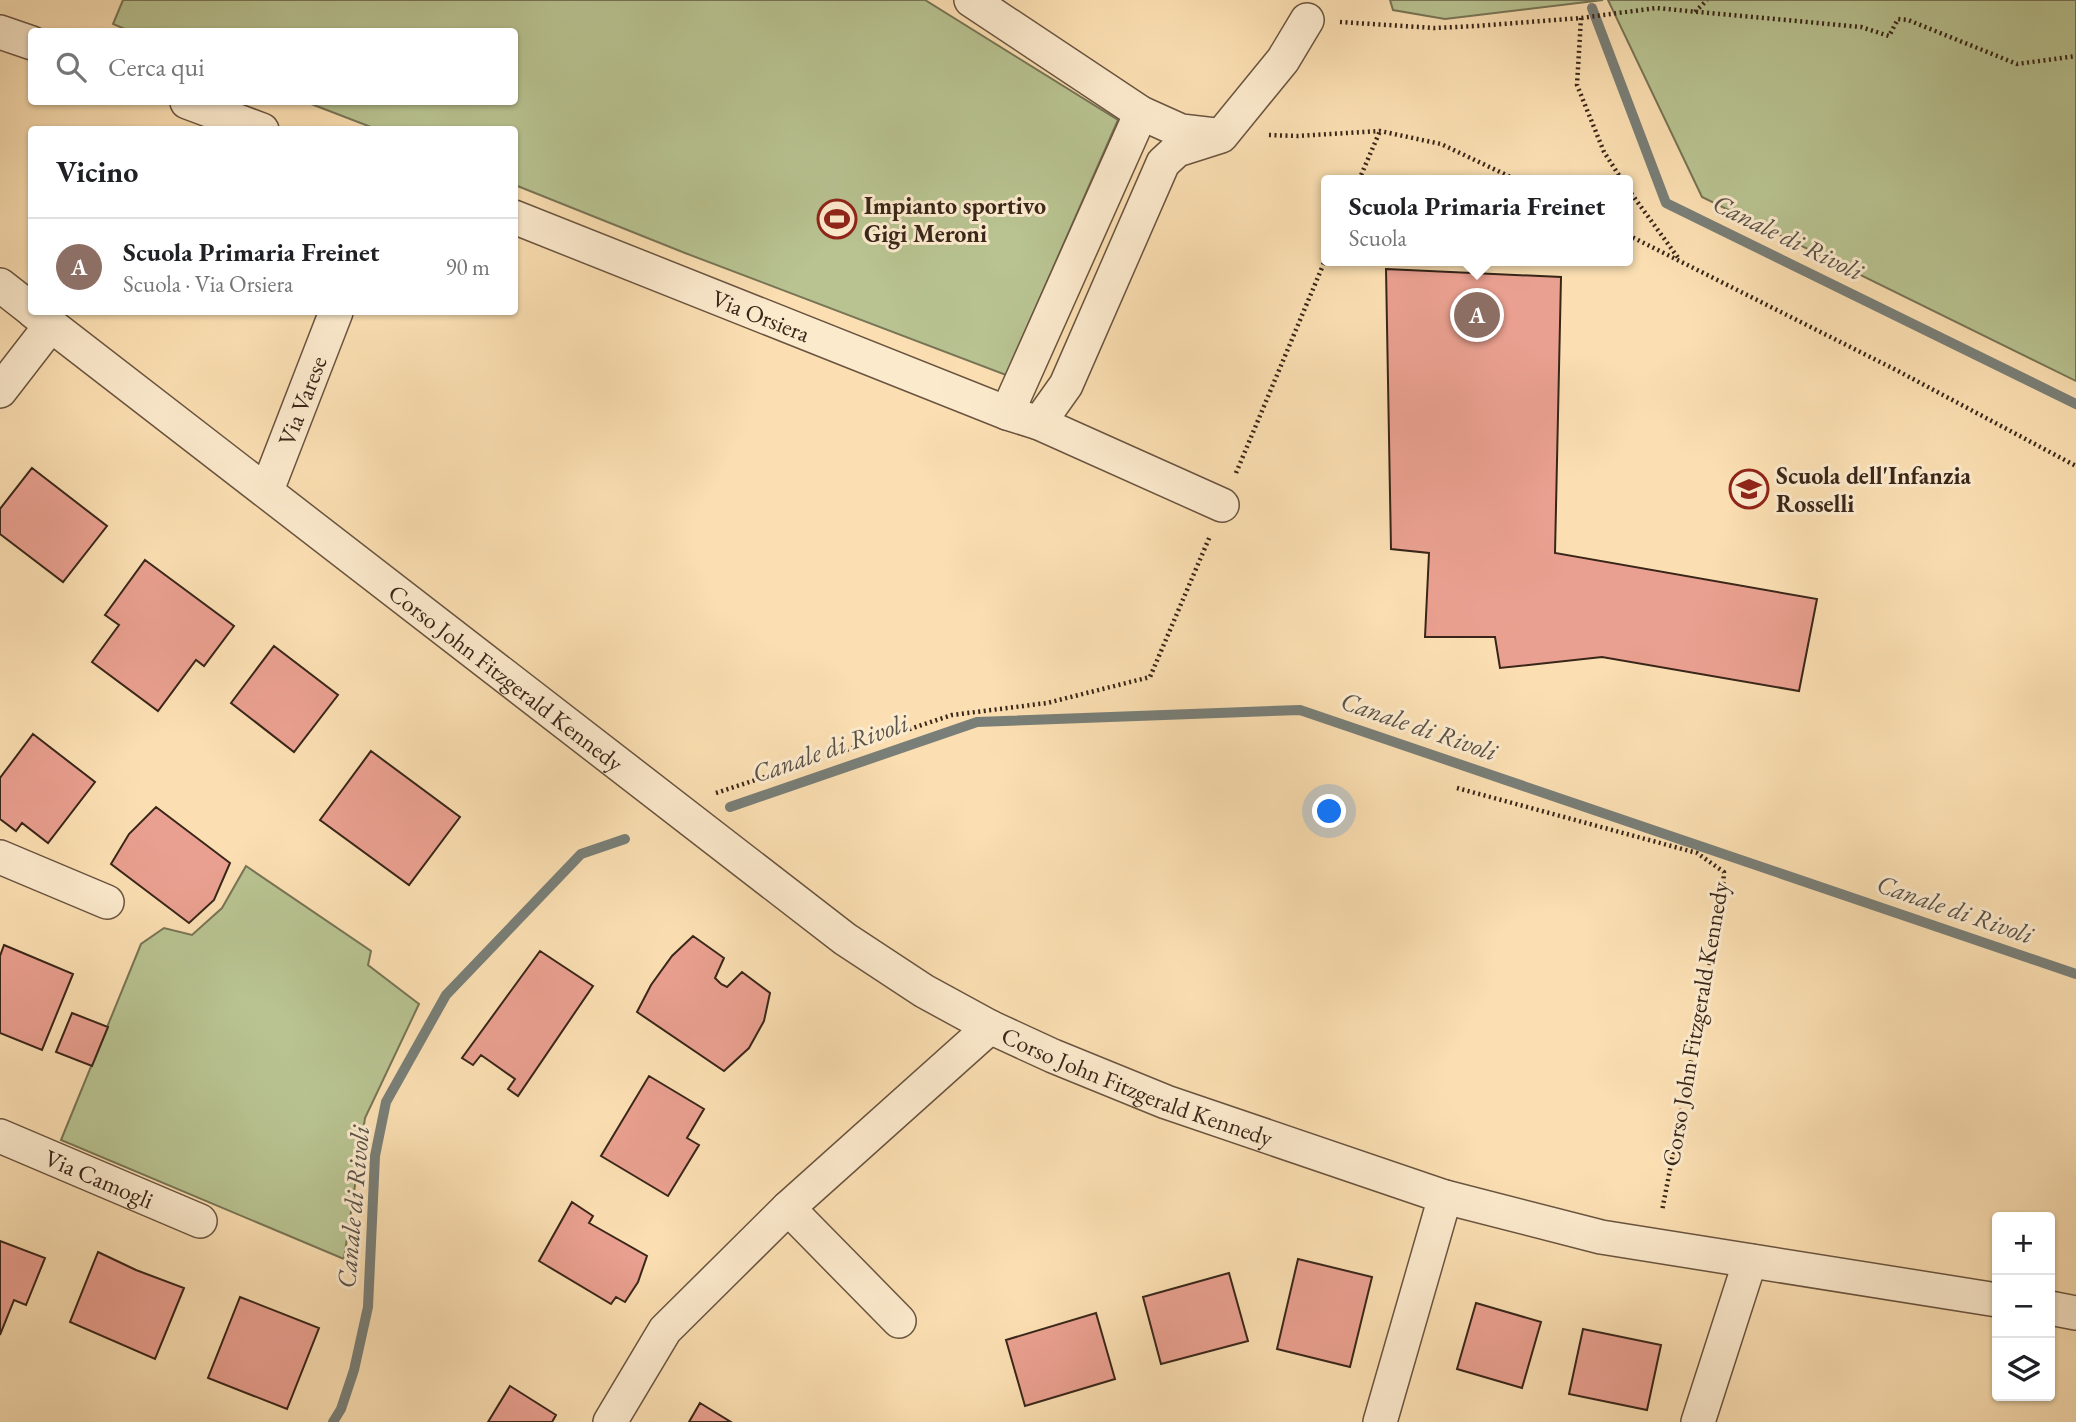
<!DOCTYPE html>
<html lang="it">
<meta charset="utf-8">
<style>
:root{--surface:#fff;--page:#f6f6f6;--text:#202124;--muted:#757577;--line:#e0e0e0;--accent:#111827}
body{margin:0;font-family:"EB Garamond",serif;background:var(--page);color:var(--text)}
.controls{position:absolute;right:21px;bottom:21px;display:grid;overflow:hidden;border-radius:7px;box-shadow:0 2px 5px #0004}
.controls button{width:63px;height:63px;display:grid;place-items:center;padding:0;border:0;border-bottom:2px solid var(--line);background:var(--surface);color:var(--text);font:35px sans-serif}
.you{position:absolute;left:1330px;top:812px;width:24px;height:24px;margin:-18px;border:5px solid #fff;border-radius:50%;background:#1a73e8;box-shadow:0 0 0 10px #1a73e833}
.badge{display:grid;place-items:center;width:46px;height:46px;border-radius:50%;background:var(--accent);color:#fff;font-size:23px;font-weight:700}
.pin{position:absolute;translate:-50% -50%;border:4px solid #fff;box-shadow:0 2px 7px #0006}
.popup{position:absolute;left:1321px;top:175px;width:312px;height:91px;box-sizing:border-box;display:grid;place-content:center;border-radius:7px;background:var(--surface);filter:drop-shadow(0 2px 5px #0005);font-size:23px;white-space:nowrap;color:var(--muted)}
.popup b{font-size:26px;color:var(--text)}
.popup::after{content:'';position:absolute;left:50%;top:100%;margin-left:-14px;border:14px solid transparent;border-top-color:var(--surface)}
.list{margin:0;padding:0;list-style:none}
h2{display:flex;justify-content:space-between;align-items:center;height:91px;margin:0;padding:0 28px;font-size:30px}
h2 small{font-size:23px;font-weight:400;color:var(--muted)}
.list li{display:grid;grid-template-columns:46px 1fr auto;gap:21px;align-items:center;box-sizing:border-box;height:98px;padding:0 28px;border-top:2px solid var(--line)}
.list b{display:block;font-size:26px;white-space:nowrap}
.list p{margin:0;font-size:23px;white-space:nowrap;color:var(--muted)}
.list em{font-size:23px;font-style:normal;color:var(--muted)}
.icon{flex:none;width:38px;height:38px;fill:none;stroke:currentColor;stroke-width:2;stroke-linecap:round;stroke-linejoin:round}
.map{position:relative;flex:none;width:2076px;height:1422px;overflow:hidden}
.search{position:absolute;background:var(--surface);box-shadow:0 2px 5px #0004;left:28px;top:28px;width:490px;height:77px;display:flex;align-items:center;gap:18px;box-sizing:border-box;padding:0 24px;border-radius:7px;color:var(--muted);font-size:26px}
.panel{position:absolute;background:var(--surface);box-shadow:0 2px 5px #0004;left:28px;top:126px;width:490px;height:189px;border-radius:7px}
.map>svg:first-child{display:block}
</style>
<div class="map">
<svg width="2076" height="1422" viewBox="0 0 2076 1422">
<rect width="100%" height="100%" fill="#fbdfb2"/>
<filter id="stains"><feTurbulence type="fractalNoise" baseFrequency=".00286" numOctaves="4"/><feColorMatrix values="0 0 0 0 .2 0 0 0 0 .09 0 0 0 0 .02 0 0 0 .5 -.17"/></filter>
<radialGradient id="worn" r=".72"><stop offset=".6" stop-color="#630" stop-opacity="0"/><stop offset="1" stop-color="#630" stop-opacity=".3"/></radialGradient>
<path fill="#b8c391" stroke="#787455" stroke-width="2" d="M123,0H925L1118,120L1006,375L685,253L515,185L514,130L376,129L306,102H514V32H132L113,24Z
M1390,0H1603L1445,19L1393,10Z
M1608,0H2076V381L1702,197Z
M246,866L371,951L368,965L419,1004L365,1118L344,1259L61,1140L141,944L164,928L192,935L222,908Z"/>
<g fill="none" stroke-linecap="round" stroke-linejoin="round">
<path stroke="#797f78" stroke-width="10" d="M1592,8L1666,203L2076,404
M730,807L977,722L1300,710L2076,974
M333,1422L341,1409L354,1370L368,1307L375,1156L386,1102L446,995L581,854L625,839"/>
</g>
<path fill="#eaa090" stroke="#392619" stroke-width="2" d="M1386,269L1561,277L1555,553L1817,599L1799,691L1602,657L1500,668L1495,637H1425L1429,553L1391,549Z
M32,468L107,526L63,582L0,534V509Z
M145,560L234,626L204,666L196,660L158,711L92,662L119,625L105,615Z
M274,646L338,695L294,752L231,703Z
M33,734L95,782L48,843L22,823L16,831L0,819V778Z
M371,751L460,817L409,885L320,820Z
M156,807L230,863L214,900L189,923L111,864L129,834Z
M693,936L724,958L715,978L721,984L727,987L742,972L770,993L764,1021L749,1048L724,1071L637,1012L651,985L672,956Z
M4,945L73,974L42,1050L0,1033V956Z
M540,951L593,986L518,1096L508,1089L515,1079L481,1055L473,1065L462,1058Z
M72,1013L108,1027L92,1066L56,1052Z
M649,1076L704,1109L687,1138L699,1145L668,1196L601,1156Z
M572,1202L593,1216L589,1223L647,1256L638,1282L625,1302L616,1297L611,1304L539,1261Z
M0,1241L45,1258L26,1305L14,1300L0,1335Z
M98,1252L136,1270L184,1288L155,1359L70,1322Z
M1298,1259L1372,1277L1350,1367L1277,1349Z
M1229,1273L1248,1341L1161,1364L1143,1297Z
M240,1297L319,1328L287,1409L208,1378Z
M1476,1303L1541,1322L1522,1388L1457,1369Z
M1096,1313L1115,1379L1025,1406L1006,1340Z
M1583,1329L1661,1345L1647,1410L1569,1394Z
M510,1386L556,1415L552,1422H488Z
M700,1403L731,1422H689Z"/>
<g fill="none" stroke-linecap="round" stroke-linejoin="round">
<defs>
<g id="minor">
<path d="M971,0L1141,113L1181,131L1215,135"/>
<path d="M0,32L32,43"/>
<path d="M187,102L262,130"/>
<path id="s1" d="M514,217L1007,413L1039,423L1222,505"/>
<path d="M0,285L32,310"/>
<path id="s2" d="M34,312L845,939L924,991L990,1027L1053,1056L1166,1102L1445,1197L1601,1237L1997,1300"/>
<path d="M0,391L51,325"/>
<path d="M1007,413L1141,113"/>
<path d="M1039,423L1066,385L1163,163L1177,150L1221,136L1283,60L1307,20"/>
<path id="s3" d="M267,490L336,312"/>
<path d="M0,857L107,902"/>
<path id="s4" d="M0,1136L200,1221"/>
<path d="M788,1208L899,1321"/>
<path d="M2050,1308L2076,1313"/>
<path d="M610,1422L665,1330L788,1208L990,1027"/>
<path d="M1380,1422L1445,1197"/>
<path d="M1698,1422L1750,1261"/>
</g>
</defs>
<use href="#minor" stroke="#6a543f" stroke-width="36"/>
<path stroke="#392619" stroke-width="4.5" stroke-dasharray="2 3.5" stroke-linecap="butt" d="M1695,12L1707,0
M1581,18L1577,85L1604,152L1622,180
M1340,22L1435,28L1476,26L1581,18L1656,8L1861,27L1889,36L1898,19L1908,20L2017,64L2076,56
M1269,135L1297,136L1380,131L1441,144L1517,180
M1359,180L1380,131
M1628,189L1679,259
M1628,235L1898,371L2076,466
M1236,473L1326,258
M1457,788L1697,853L1724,872L1722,900L1662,1211
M716,793L952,715L1047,703L1150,677L1210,536"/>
<use href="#minor" stroke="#fceacd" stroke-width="33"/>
</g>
<defs>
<symbol id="stadium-ring" viewBox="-11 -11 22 22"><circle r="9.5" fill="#fceacd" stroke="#8f2418" stroke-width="1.5"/><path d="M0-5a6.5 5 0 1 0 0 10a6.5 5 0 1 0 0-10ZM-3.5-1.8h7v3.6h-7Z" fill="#8f2418"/></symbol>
<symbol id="school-ring" viewBox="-11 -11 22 22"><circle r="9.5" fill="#fceacd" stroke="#8f2418" stroke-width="1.5"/><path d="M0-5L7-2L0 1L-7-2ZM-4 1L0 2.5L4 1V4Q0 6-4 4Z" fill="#8f2418"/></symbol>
</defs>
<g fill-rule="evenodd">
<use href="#stadium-ring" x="815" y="197" width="44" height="44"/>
<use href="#school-ring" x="1727" y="467" width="44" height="44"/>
</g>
<g text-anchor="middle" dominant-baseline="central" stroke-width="6" stroke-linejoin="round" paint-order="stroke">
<g font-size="24" font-weight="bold" fill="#392619" stroke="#fceacd" text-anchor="start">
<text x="864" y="205">Impianto sportivo<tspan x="864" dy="28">Gigi Meroni</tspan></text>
<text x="1776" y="475">Scuola dell'Infanzia<tspan x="1776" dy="28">Rosselli</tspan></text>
</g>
<g font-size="24" fill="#392619" stroke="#fceacd">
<text stroke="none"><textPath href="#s1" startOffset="266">Via Orsiera</textPath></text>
<text stroke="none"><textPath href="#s3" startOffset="96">Via Varese</textPath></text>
<text stroke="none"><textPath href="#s2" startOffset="597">Corso John Fitzgerald Kennedy</textPath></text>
<text transform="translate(1695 1024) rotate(-80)">Corso John Fitzgerald Kennedy</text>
<text stroke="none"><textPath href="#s2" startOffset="1354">Corso John Fitzgerald Kennedy</textPath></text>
<text stroke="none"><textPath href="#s4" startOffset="108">Via Camogli</textPath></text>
</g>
<g font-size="26" font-style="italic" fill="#595248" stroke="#fceacd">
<text transform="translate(1788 237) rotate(26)">Canale di Rivoli</text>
<text transform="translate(1419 726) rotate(19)">Canale di Rivoli</text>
<text transform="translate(830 748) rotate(-19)">Canale di Rivoli</text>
<text transform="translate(1955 909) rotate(19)">Canale di Rivoli</text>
<text transform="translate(353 1207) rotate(-85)">Canale di Rivoli</text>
</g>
</g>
<rect width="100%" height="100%" filter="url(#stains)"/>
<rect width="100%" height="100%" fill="url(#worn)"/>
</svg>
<div class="controls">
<button>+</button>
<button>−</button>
<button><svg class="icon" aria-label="layers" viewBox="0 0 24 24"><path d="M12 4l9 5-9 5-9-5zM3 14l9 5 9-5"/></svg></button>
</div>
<div class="you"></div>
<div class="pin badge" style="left:1477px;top:315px;background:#8d6e63">A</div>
<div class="popup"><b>Scuola Primaria Freinet</b>Scuola</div>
<div class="search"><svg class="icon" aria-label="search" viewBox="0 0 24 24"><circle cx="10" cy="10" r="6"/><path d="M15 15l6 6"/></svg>Cerca qui</div>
<section class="panel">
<h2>Vicino<small></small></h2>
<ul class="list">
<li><span class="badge" style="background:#8d6e63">A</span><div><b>Scuola Primaria Freinet</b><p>Scuola · Via Orsiera</p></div><em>90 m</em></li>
</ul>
</section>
</div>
